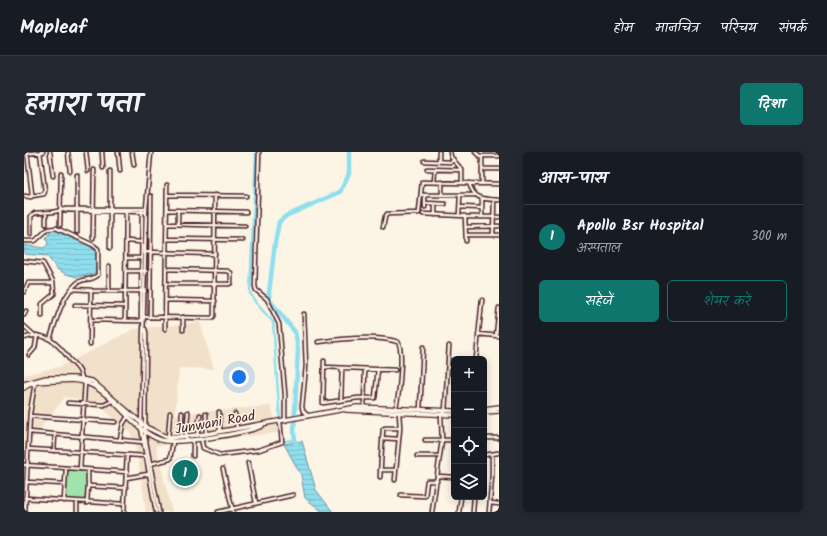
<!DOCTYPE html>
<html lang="hi">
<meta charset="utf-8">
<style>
:root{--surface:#171b24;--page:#242831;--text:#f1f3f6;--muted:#9ea1a6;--line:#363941;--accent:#0f766e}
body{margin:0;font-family:Kalam,"Playpen Sans Deva",sans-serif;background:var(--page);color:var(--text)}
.controls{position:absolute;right:12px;bottom:12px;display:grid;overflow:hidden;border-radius:6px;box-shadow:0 2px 10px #0003}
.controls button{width:36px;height:36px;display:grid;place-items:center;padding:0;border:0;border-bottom:1px solid var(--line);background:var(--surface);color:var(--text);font:20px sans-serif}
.you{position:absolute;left:215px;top:225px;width:14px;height:14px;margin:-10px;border:3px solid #fff;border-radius:50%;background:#1a73e8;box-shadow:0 0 0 6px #1a73e833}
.badge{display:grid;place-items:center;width:26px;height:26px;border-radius:50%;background:var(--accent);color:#fff;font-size:13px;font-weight:700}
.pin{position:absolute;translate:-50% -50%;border:2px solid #fff;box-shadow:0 1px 4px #0006}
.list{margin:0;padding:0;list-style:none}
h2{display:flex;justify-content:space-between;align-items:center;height:52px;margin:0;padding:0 16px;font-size:17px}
h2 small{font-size:13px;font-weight:400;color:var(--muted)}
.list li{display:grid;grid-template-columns:26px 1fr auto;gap:12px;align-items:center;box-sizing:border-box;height:64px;padding:0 16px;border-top:1px solid var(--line)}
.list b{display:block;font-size:15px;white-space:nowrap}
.list p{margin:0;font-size:13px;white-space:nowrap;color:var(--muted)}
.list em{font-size:13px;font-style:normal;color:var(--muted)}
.actions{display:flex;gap:8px;padding:12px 16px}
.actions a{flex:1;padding:9px 0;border:1px solid var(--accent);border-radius:6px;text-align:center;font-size:14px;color:var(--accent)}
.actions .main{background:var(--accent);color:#fff}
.icon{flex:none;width:22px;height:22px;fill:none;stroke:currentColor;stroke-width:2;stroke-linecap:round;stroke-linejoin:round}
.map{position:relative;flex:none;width:475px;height:360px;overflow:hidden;border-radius:6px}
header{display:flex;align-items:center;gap:24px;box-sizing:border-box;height:56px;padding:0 20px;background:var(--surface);border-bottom:1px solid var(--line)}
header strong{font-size:19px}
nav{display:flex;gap:22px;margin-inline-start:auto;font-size:14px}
.intro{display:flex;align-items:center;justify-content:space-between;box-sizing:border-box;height:96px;padding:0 24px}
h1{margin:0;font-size:28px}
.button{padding:10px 18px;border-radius:6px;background:var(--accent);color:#fff;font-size:14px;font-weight:700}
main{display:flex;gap:24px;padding:0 24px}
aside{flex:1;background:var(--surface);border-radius:6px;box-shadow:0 2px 10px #0003}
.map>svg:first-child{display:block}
</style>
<header>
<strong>Mapleaf</strong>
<nav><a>होम</a><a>मानचित्र</a><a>परिचय</a><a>संपर्क</a></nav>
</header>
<div class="intro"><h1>हमारा पता</h1><a class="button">दिशा</a></div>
<main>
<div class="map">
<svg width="475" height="360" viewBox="0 0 475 360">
<defs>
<pattern id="water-rules" width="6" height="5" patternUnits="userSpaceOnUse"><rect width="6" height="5" fill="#8fdeed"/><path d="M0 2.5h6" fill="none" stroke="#7dbecb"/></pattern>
</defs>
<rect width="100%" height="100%" fill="#fcf5e5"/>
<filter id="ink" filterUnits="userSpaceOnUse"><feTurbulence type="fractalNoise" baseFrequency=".025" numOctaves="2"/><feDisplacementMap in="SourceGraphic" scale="8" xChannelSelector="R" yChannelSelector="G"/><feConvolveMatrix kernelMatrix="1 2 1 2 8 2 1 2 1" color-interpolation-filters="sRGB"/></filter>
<g filter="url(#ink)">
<path fill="#f2e1ca" d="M176,170L190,217L155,216L151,262L247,254L255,281L132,294L148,360H122L113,301L107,281L89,267L74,250L41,245L0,298V223L37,214L110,177Z"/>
<path fill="#a0e3ad" stroke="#75816c" d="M42,316L64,318L63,351L40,349Z"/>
<path fill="url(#water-rules)" stroke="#73929f" d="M28,78C36,78 41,84 48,86C65,92 83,100 70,122L53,125L42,122L33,117L23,104L0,102V93L20,96L24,92L22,86Z
M278,289L292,338L309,360H299L281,346L277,323L260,292Z"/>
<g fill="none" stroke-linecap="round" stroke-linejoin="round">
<path stroke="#8fdeed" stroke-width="2.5" d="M232,0L226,141L232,151L249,170L256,269
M260,289L271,288"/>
<path stroke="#8fdeed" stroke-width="4.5" d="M272,295L270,280L274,197L271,180L246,149L245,141L251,91L255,70L262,64L316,40L325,22V0"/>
<defs>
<path id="minor" d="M26,0L29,24
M44,0L46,19
M62,0L64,19
M78,0L79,16
M94,0L96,19
M108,0L110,13
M127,0L122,57L117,276L132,360
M235,0L231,134L232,138L243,147L255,172L261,242V269
M415,0V9
M426,0L427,5L438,18V31
M451,0L456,4H475
M0,2L19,0
M400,9L427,10L430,8
M403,17L438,18
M458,17H475
M86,19V96
M410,30L411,18
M445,31C450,48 460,47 475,48
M458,32V4
M143,43L222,44
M397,43H450
M418,43V30
M0,44L7,45L8,42L3,0
M8,44L20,42L21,39L16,0
M458,47V65
M401,51L421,52
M401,55V43
M436,55L458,56
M39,58L120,60
M143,58L222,60
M399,62L441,64L442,89
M411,63V52
M435,63L436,44
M441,65H475
M22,72V61
M143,72L221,74
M154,72V58
M36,73L37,21
M359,75L361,65L363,62L395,61L398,30L475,32
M442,75L475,74
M53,80V23
M7,82V64L11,61L29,60L42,57H122
M442,83H475
M469,83L470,48
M69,86L70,18
M143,87L219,88
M0,89H11L24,77L32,76L69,93L74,97V123C68,129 59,126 53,131C38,144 32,169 26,187
M102,89L118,90
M122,100L191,102
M102,106H117
M0,109L19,111L29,129L30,142L18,152V164
M102,119H122
M142,132H205L207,131V121L204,119L142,117
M48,137L67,138
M85,138V114
M0,140L4,131H29
M142,148L191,149
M51,153L101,154
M280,162L282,214L278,255L279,259L284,264
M0,163L2,159
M121,165L188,166L190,164L191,43
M126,165L127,44
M159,165V178
M67,168L118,169
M101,169L102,57
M117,169L118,57
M0,174L10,183
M121,177L122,181L121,284L135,360
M141,177L143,33
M454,182L475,184
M472,184L475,156
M0,186C22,178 34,192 46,208C52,214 58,219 58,229
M294,190C315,187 354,183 374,190C380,198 375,248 371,257
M66,192L67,139H121
M5,203L11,196L13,183
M452,207L458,148
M300,209L299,251L334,246H351L354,217
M300,215L371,218
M317,248L318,216
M44,251L80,253L88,249
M340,255L341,217
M396,258L399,195
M195,260L196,279
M211,262L213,277
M6,264L91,270
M5,280L119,290
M182,282V262
M173,284L176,263
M157,285L158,261
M144,286L146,261
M162,286L164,260
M177,286L179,296L196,303L235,298L258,290L256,269
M358,286L375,287
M460,286H474
M96,287L99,272L104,264
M401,288H430
M4,297L121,304
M30,299L31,282
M460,303L474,301
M169,304V288
M393,304H415
M224,311L232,351
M126,312L146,307L149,290
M0,313L103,320
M56,317L61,230
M199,317L209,360
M64,318V330L65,334L102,336
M356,318H372
M413,324L430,325
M356,325L359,277L361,276H376
M102,326L124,322
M371,328L376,276L375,261
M2,330L41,332
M377,343L401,344L403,329H413
M1,346L100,352
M40,349L42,316
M63,351L64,333
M466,351L475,352
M1,360L6,261L11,231
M53,360V350
M100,360L103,303
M194,360L269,343
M408,360L418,288L417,263L421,259L425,194
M435,360L437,345
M449,360L450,345
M465,360L468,324V302"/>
<path id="major" d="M0,232L22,226H51L68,229L122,275L144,286L182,282L333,255L430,259
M0,236C9,229 21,229 32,229C43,228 55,227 65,232C93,244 108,278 137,288C152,293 222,281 238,274
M460,257L475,255
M322,258L430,263
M460,260L475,259"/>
</defs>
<use href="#minor" stroke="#4a1f2b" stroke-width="5.5"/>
<use href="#major" stroke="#4a1f2b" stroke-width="6"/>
<use href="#minor" stroke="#fcf5e5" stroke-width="2.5"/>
<use href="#major" stroke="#fcf5e5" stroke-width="3.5"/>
</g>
</g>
<g text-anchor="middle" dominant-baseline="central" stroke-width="3" stroke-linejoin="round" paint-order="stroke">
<g font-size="14" fill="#4a1f2b" stroke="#fcf5e5">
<text transform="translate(191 271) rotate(-10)">Junwani Road</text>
</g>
</g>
</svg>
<div class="controls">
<button>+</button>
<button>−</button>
<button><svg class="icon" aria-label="locate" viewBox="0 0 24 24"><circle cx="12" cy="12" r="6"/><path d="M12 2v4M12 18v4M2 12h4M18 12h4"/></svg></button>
<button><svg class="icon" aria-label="layers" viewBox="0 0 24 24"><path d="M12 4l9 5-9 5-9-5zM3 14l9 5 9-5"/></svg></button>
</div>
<div class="you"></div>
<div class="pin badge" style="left:161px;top:321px">1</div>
</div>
<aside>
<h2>आस-पास<small></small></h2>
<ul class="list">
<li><span class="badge">1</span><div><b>Apollo Bsr Hospital</b><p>अस्पताल</p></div><em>300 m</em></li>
</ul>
<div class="actions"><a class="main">सहेजें</a><a>शेयर करें</a></div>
</aside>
</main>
